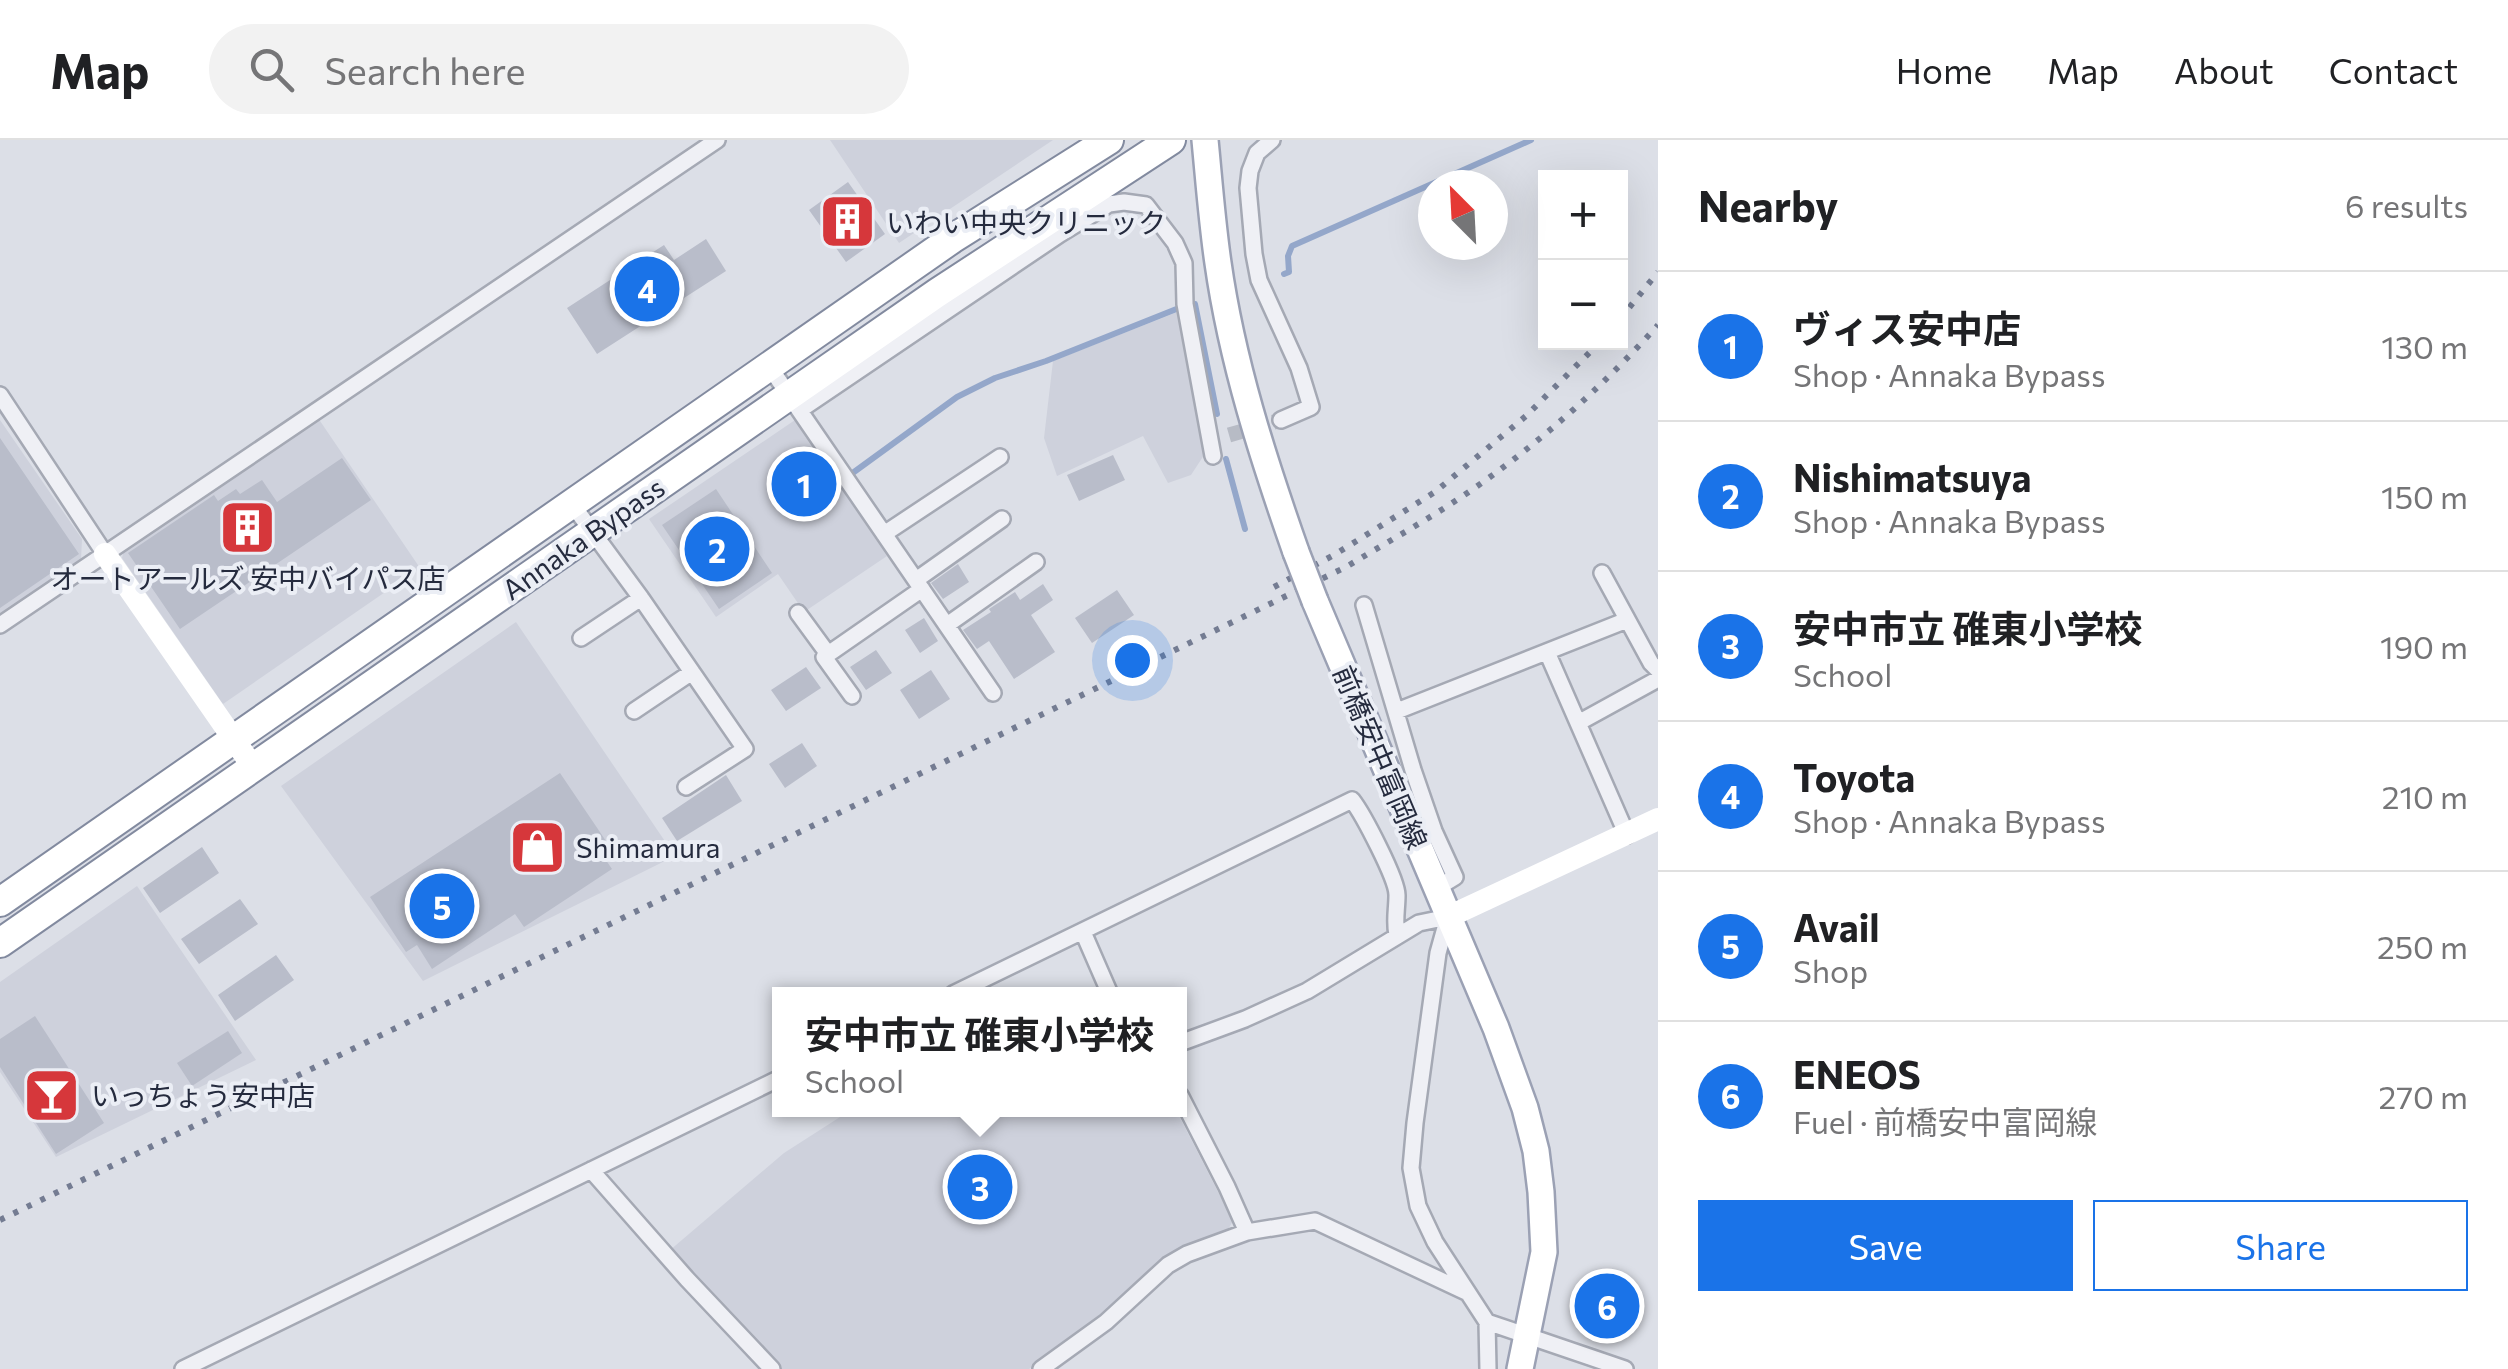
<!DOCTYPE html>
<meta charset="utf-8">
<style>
:root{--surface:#fff;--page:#f2f2f2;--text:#202124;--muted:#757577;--line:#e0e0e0;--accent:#1a73e8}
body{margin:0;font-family:Commissioner,"Noto Sans JP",sans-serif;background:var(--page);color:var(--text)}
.controls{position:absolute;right:30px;top:30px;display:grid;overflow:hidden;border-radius:0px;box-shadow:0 10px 40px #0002}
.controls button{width:90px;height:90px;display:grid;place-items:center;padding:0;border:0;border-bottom:2px solid var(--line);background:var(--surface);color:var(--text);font:50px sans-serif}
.compass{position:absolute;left:1418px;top:30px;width:90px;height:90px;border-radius:50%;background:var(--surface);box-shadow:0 10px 40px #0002;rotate:336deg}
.you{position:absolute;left:1132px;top:520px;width:35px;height:35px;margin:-25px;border:8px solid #fff;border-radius:50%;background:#1a73e8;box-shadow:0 0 0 15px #1a73e833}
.badge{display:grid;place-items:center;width:65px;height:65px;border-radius:50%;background:var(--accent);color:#fff;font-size:32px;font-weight:700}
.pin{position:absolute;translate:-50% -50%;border:5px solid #fff;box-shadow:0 2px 10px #0006}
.popup{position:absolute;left:772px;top:847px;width:415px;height:130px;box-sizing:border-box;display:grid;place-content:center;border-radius:0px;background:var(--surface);filter:drop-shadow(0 2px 8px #0005);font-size:32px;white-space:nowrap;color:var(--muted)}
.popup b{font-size:38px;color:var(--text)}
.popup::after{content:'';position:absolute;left:50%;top:100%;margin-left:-20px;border:20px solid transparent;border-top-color:var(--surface)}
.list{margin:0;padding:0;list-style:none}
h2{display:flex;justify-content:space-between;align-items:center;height:130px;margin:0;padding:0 40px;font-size:42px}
h2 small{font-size:32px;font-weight:400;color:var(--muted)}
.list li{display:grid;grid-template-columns:65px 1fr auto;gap:30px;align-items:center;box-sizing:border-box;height:150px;padding:0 40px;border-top:2px solid var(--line)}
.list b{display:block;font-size:38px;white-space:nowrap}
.list p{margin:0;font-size:32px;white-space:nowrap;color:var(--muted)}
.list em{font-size:32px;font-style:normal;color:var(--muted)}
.actions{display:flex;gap:20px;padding:30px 40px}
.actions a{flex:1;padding:22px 0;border:2px solid var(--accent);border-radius:0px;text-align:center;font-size:35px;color:var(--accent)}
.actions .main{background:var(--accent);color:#fff}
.icon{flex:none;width:55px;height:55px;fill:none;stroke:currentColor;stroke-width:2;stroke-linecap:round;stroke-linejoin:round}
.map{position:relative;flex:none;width:1658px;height:1229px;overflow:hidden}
header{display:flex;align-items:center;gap:60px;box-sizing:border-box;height:140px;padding:0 50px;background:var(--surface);border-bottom:2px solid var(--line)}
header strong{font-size:48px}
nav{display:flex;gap:55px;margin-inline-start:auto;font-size:35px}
.search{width:700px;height:90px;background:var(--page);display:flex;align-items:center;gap:25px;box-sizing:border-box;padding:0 35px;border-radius:55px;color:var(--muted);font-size:38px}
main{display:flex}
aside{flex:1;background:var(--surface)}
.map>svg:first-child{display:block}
</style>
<header>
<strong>Map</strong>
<div class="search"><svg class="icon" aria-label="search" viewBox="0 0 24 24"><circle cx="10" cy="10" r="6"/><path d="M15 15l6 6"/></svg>Search here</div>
<nav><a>Home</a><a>Map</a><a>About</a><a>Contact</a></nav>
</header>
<main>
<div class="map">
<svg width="1658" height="1229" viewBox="0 0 1658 1229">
<rect width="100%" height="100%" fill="#dcdfe7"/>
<path fill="#ced1dc" d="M830,0H1053L899,103Z
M1180,171L1206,312L1191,335L1168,343L1143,296L1057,336L1044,298L1053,221Z
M318,278L420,428L223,564L122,418L124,410Z
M0,280L82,399L81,420L0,475Z
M795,280L887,416L804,472L778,434L716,477L649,379Z
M516,482L675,716L423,841L281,646Z
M137,746L256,920L56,1017L0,932V842Z
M851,970H1176L1233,1081L1227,1091L1184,1106L1167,1115L1107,1173L1029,1229H781L669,1111L784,1013Z"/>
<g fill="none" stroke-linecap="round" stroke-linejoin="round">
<path stroke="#94a7ca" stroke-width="6" d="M1284,134L1289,132L1288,116L1292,106L1531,0
M1195,164L1217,274
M1226,319L1245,389
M854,332L957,257L995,238L1046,221L1179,168"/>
</g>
<path fill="#b9bdca" d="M848,42L885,94L846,122L809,70Z
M706,99L726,131L597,214L567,168L664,105L674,120Z
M0,298L79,414L0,468Z
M1113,315L1125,340L1079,361L1067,335Z
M342,318L371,360L180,489L128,413L214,355L218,361L236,349L240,354L262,340L277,362Z
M812,318L831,346L795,370L776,341Z
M716,349L772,433L719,469L662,385Z
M958,424L969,442L943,459L931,443Z
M1043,444L1053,460L1031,475L1055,512L1014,539L989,501L977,509L963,490L991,472L989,469L1015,452L1020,460Z
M1117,450L1134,475L1092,503L1075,478Z
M924,478L938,501L920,513L905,490Z
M876,510L892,533L866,550L850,527Z
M806,527L821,548L786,571L771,550Z
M931,530L950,559L919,579L900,550Z
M802,603L817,626L785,648L769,624Z
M560,633L608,704L599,710L612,729L524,787L515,774L432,829L417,805L406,812L370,757Z
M726,635L742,661L677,701L662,678Z
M202,707L219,733L160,773L143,748Z
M240,759L258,784L199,824L181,799Z
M276,815L294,840L235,881L218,855Z
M35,876L104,983L56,1014L0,927V899Z
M228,891L242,913L192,946L177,923Z"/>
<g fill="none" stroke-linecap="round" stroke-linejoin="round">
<path stroke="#b7bbc5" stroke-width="15" stroke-dasharray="15 8" stroke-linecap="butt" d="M1229,295L1281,280"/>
<defs>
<path id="street" d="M1272,0L1257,13L1250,31L1248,48L1254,114L1259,140L1299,228L1311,267L1281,280
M769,226L993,553
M0,255L105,414
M800,270L1060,94L1109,64L1124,62L1146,65L1175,103L1184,123L1185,164L1213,316
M572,364L641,458L745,609L686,647
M884,394L1000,317
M1602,433L1651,523L1658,530
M916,440L1002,379
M1364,465L1413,630L1434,691L1455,737L1437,748
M798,473L828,514
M0,485L717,0
M947,485L1036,422
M581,498L641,458
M1547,512L1627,695
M852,556L824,517L922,449
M634,571L692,532
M1397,571L1627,480
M1578,583L1658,539
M1083,792L1110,854
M953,854L1352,660C1363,674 1397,739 1397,755C1397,770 1394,781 1397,795
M1180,903L1245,879L1307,851L1419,783L1448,777L1438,813L1415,983L1411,1028L1418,1066L1435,1102L1487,1182L1625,1229
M1180,955L1227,1047L1247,1092L1315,1081L1466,1152
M591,1030L687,1139L772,1229
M1487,1182L1488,1229
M183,1229L780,938
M1041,1229L1106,1182L1168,1125L1187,1114L1247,1092"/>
<path id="primary" d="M1205,0C1209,41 1212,82 1218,123C1232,222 1263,318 1296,412
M1315,461L1496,888L1525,968L1536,1011L1541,1052L1544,1112L1520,1229"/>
<path id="highway" d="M0,762L952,99L1109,0
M0,803L937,153L1171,0"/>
</defs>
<use href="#street" stroke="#a5a9b4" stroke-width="20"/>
<use href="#primary" stroke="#9ba1b4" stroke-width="30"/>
<use href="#highway" stroke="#828a9f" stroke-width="32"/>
<use href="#street" stroke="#eff0f5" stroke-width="15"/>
<path stroke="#fff" stroke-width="22" d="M105,414L253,627
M1448,777L1658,679"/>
<use href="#primary" stroke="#fff" stroke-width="25"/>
<use href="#highway" stroke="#fff" stroke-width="28"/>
<path stroke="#747c92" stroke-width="6" stroke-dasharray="5 10" stroke-linecap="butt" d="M1620,179L1658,132
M1274,447L1334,415L1435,352L1526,276L1600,202
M0,1080L1346,427C1379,407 1413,388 1446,367C1524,317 1596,254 1658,185"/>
<defs>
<path id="primary-bridge" d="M1296,412L1315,461"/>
</defs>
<use href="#primary-bridge" stroke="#9ba1b4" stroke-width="30" stroke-linecap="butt"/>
<use href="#primary-bridge" stroke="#fff" stroke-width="25"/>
</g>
<defs>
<symbol id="building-square" viewBox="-11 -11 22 22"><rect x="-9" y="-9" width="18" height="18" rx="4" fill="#d6373b" stroke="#ebeef5"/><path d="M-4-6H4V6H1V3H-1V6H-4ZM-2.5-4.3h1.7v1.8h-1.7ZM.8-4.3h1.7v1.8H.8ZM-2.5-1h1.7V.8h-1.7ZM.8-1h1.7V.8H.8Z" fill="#fff"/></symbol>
<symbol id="shop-square" viewBox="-11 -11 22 22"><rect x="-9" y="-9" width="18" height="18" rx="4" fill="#d6373b" stroke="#ebeef5"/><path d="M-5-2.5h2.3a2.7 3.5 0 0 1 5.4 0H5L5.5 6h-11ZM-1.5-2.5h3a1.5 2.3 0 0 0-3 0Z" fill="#fff"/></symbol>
<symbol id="bar-square" viewBox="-11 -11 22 22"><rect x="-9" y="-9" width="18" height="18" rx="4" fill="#d6373b" stroke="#ebeef5"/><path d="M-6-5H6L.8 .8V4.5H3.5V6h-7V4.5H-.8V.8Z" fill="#fff"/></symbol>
</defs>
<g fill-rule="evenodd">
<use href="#building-square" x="816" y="50" width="63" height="63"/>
<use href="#building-square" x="216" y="356" width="63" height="63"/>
<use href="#shop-square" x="506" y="676" width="63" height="63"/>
<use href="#bar-square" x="20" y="924" width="63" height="63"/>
</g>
<g text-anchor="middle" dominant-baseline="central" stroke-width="8" stroke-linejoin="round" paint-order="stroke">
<g font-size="28" fill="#252b3e" stroke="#ebeef5" text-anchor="start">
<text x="886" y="82">いわい中央クリニック</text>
<text x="248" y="438" text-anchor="middle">オートアールズ 安中バイパス店</text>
<text x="576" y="707">Shimamura</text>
<text x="91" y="955">いっちょう安中店</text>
</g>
<g font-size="28" fill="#252b3e" stroke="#ebeef5">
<text transform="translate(583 398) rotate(-35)">Annaka Bypass</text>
<text transform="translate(1381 617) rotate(67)">前橋安中富岡線</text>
</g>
</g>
</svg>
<div class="controls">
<button>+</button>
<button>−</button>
</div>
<svg class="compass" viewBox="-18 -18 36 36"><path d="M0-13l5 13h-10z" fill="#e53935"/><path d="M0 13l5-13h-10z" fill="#757577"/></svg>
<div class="you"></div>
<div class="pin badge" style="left:804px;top:344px">1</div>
<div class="pin badge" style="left:717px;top:409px">2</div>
<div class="pin badge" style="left:980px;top:1047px">3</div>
<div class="popup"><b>安中市立 碓東小学校</b>School</div>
<div class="pin badge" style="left:647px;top:149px">4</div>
<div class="pin badge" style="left:442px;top:766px">5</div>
<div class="pin badge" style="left:1607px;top:1166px">6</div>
</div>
<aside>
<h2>Nearby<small>6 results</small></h2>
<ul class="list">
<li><span class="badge">1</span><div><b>ヴィス安中店</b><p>Shop · Annaka Bypass</p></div><em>130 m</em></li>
<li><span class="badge">2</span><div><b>Nishimatsuya</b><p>Shop · Annaka Bypass</p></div><em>150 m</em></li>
<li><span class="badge">3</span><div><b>安中市立 碓東小学校</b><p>School</p></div><em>190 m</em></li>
<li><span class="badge">4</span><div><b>Toyota</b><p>Shop · Annaka Bypass</p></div><em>210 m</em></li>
<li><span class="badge">5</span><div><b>Avail</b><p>Shop</p></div><em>250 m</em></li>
<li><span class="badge">6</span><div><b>ENEOS</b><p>Fuel · 前橋安中富岡線</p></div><em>270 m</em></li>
</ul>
<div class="actions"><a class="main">Save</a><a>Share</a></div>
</aside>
</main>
